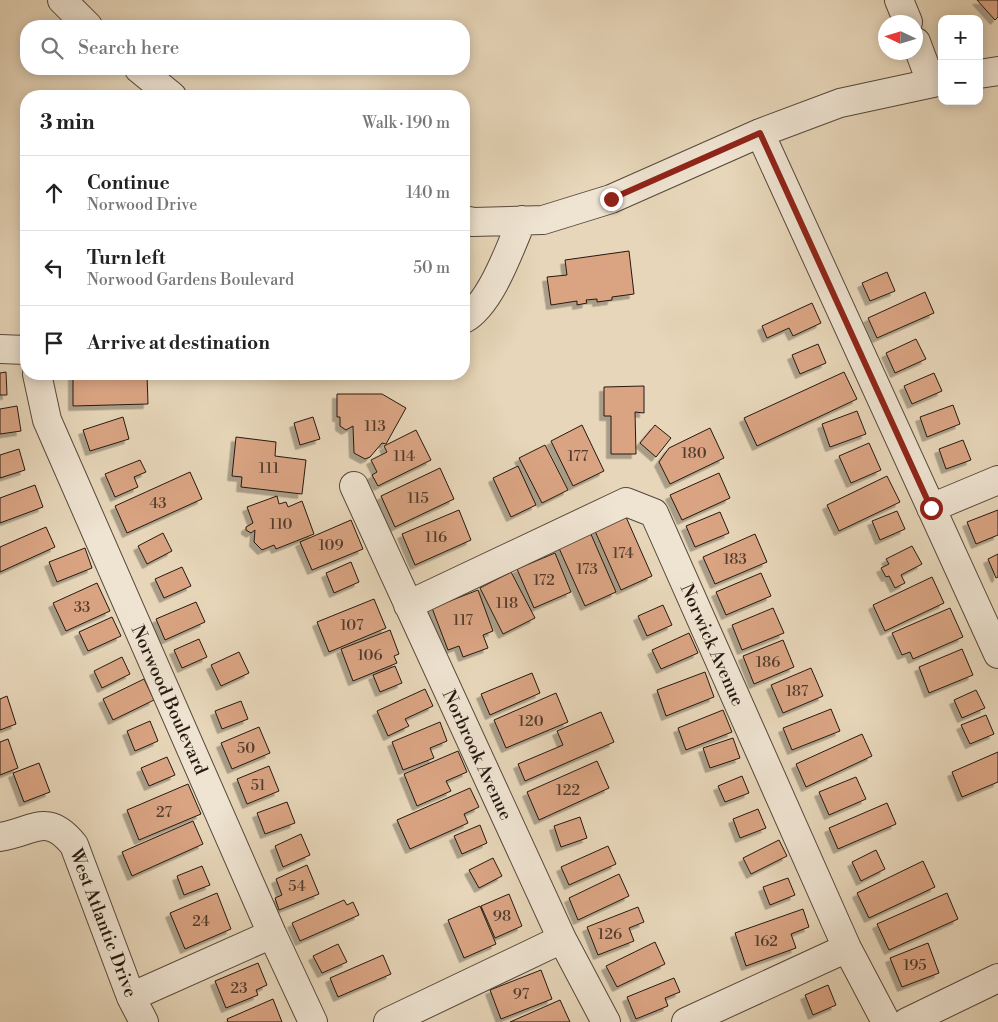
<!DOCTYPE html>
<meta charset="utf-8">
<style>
:root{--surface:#fff;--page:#f2f2f2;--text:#222;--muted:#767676;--line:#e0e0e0}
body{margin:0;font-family:"Libre Bodoni",serif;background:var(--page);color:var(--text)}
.controls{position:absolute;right:15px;top:15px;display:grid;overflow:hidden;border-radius:10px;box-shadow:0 2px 12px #0003}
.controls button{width:45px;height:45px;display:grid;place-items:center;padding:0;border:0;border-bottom:1px solid var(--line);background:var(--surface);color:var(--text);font:25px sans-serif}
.compass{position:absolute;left:878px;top:15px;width:45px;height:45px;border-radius:50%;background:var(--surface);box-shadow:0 2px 12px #0003;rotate:274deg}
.stop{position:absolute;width:15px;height:15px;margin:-11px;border:4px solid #8f2418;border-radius:50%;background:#fff}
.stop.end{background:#8f2418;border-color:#fff;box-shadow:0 1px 5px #0008}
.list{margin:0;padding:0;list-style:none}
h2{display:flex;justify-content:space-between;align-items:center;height:65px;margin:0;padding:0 20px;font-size:21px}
h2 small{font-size:16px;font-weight:400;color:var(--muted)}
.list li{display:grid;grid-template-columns:32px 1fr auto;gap:15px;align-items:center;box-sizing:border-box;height:75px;padding:0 20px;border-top:1px solid var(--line)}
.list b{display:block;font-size:19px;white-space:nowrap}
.list p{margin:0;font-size:16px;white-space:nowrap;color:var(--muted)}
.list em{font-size:16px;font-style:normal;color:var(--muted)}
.icon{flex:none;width:28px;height:28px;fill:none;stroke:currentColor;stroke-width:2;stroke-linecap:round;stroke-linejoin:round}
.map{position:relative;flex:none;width:998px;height:1022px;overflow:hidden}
.search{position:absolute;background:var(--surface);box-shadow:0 2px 12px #0003;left:20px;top:20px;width:450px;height:55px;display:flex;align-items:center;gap:12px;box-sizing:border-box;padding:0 18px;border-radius:20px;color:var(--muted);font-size:19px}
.panel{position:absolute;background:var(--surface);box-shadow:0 2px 12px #0003;left:20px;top:90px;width:450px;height:290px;border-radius:20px}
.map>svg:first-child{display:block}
</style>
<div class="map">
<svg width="998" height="1022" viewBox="0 0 998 1022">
<defs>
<filter id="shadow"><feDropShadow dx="-4.5" dy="4.5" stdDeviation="0" flood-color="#0004"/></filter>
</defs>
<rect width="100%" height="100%" fill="#e7d6b9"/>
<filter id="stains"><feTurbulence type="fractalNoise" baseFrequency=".004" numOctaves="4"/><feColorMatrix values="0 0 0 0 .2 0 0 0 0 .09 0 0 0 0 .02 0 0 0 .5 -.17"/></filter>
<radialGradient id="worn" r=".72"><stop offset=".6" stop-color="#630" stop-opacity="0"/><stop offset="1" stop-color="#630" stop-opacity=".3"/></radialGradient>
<path fill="#daa483" stroke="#251910" filter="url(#shadow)" d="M977,0H998V17L995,20Z
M629,251L634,294L612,297V300L597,302V299L586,300L587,303L577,305V301L551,305L547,277L567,275L565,260Z
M887,272L895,291L870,301L862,283Z
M925,292L934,313L877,338L868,318Z
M812,303L821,323L793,336L789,328L767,338L762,326Z
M916,339L926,359L895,373L886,353Z
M818,344L826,363L800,374L792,355Z
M6,372L7,395H0V373Z
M844,372L857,399L757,446L744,418Z
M934,373L942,391L912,404L904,386Z
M73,374H147L148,404L73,406Z
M644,386V413L635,412L636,454H611V416H604V387Z
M337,394H382L406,408L386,444L382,443L370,457L365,459L354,453L353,426L346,430L340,426V417H337Z
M953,405L960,424L927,437L920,417Z
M17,406L21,431L0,434V409Z
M857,411L866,434L830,447L822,424Z
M123,417L129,439L90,451L83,430Z
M313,417L320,439L300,445L294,423Z
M582,425L604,471L573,486L551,441Z
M655,425L671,438L656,457L640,443Z
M710,428L724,458L670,484L659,462L669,448Z
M416,430L431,460L378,486L372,475L377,472L371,460L387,452L384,446Z
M236,437L276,442L275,456L306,460L302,494L241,487L242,477L232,476Z
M963,440L971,460L946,469L939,449Z
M869,443L881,470L851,483L839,456Z
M545,445L568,490L542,503L519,458Z
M19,449L25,470L0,478V455Z
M140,460L146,472L134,477L138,487L115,497L105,474Z
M518,466L536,505L511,517L493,478Z
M440,468L454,499L395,527L381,496Z
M190,472L202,499L127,533L115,506Z
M719,473L730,498L682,520L670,495Z
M887,476L900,502L839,531L827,505Z
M35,485L43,507L0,523V498Z
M277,496L279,504L286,502L288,507L302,501L314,534L276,549L274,545L262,550L254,542L255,530L251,533L246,530V527L253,523L247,507Z
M459,510L471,540L415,565L402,534Z
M998,510V535L976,544L967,522Z
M897,511L905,529L880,540L872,521Z
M720,512L729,533L695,547L686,526Z
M626,517L652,576L621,590L595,531Z
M351,520L363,549L312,570L300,542Z
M46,527L55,547L0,572V547Z
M590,532L616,592L585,606L558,546Z
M163,533L172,551L147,564L138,546Z
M755,534L767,562L715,584L703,557Z
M912,546L922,564L901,575L905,583L895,588L889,576L886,577L881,568L889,564L886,559Z
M85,548L92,568L57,582L49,562Z
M555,553L571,592L534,608L517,569Z
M998,554V577L996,578L988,559Z
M351,562L359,582L334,593L326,573Z
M182,567L191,586L164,598L155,579Z
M511,572L535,618L503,634L480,588Z
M761,573L771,596L726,615L716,592Z
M932,577L944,603L885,631L873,605Z
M97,583L110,611L66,631L53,603Z
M478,590L493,631L483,635L488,648L463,657L459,646L448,650L432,608Z
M374,599L386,628L329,652L317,622Z
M196,602L205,622L165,640L156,619Z
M663,605L672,625L647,636L638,616Z
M773,608L784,633L742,650L732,625Z
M950,608L963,637L913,659L910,652L902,655L892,633Z
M112,617L121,636L88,651L79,632Z
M390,630L399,654L394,656L397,663L353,681L341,649Z
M689,633L698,653L661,669L652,650Z
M199,639L207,657L182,668L174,650Z
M783,640L794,667L754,684L743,656Z
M962,649L973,675L929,693L919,667Z
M239,652L249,673L221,686L211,665Z
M122,657L130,674L102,688L94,671Z
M395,666L402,683L380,692L373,675Z
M811,668L823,696L783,713L771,685Z
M705,672L714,697L666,716L657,690Z
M532,673L540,693L490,715L481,694Z
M144,679L154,700L113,720L103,699Z
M425,689L433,706L405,719L409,726L388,736L377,711Z
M976,690L985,708L962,718L954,700Z
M556,693L568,722L506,748L494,720Z
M7,696L16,724L0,730V699Z
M241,701L248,719L222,729L215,711Z
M831,709L840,731L792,750L783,728Z
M723,710L732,732L686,750L678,728Z
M601,712L614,742L525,781L518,764L563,745L557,731Z
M986,715L994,734L970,744L961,725Z
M150,721L158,741L135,751L127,731Z
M440,722L447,741L430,748L434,758L403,770L392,742Z
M259,727L270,753L232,769L221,743Z
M862,734L872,756L806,787L796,764Z
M733,738L740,758L710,768L703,748Z
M8,739L18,768L0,775V742Z
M458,751L467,772L446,781L451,791L417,806L404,774Z
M998,752V782L962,797L952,772Z
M167,757L175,775L149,786L141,768Z
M597,761L609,788L539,820L527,792Z
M39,763L50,792L24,802L13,773Z
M269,766L279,791L247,804L237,779Z
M742,776L749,793L725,802L718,786Z
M856,777L866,799L829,815L819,792Z
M188,784L201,814L139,840L127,810Z
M470,788L479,807L464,814L468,823L410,849L397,820Z
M287,802L295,823L265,834L257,813Z
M887,803L896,824L838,849L829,828Z
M758,809L766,828L740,838L733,819Z
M580,817L587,838L561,847L554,826Z
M193,821L203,844L132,876L122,852Z
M480,825L487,843L462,854L454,836Z
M301,834L310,855L283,867L275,846Z
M779,840L787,856L751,874L743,858Z
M608,846L616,864L569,885L561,867Z
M876,850L885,869L861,881L852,862Z
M493,858L502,876L479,888L469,870Z
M923,861L935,887L869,918L857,893Z
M307,865L319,894L279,910L275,898L282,895L276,879Z
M202,866L210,885L184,895L177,876Z
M619,874L629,896L578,920L569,898Z
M788,878L795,895L770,905L763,887Z
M217,893L231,929L185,949L170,913Z
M947,893L958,919L889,950L877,924Z
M509,894L522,926L495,938L481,906Z
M344,900L347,905L353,902L359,915L300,941L292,923Z
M480,906L496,944L464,958L448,920Z
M638,907L644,922L629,928L634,941L598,955L587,927Z
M803,909L809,927L791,934L796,948L746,966L735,933Z
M655,942L665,964L617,987L606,966Z
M928,943L939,973L902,987L890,958Z
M338,944L347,962L322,973L313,956Z
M383,955L391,974L338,997L330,978Z
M258,963L267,985L256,990L258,995L226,1008L215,981Z
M541,970L552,999L501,1019L490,990Z
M674,978L680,992L665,998L668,1006L636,1019L627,997Z
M828,985L836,1005L813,1015L805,995Z
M273,999L282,1022H228L227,1019Z
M560,1000L570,1022H510Z"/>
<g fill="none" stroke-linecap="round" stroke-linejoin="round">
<defs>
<path id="minor" d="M62,0L88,26
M899,0L908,22
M916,42L931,82
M139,69L172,96
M979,74L998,71
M760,133L998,654
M464,220L473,222L543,220L611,199L760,133L840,103L942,81
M464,319C491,304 510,248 522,220
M0,349L26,350
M37,374L47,420L272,934L313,1022
M354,486L562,939L606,1022
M931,508L998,480
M408,605L626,502L654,513L847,948L886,1022
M0,837C33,832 47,811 74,845L131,997L144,1022
M142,992L272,934
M388,1022L562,939
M686,1022L847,948
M907,1022L998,978"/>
</defs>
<use href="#minor" stroke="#56483a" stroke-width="30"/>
<use href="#minor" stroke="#efe4d2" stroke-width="28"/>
</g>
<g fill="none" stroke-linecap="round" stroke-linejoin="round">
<path stroke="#8f2418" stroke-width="6" d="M611,199L760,133L931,508"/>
</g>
<g text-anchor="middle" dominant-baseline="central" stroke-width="4" stroke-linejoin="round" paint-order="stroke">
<g font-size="15" fill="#523c2d">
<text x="375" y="426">113</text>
<text x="694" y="453">180</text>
<text x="404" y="456">114</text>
<text x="578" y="456">177</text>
<text x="269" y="468">111</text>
<text x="418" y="498">115</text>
<text x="158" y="503">43</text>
<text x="281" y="524">110</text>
<text x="436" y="537">116</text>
<text x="331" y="545">109</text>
<text x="623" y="553">174</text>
<text x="735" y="559">183</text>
<text x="587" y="569">173</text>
<text x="544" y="580">172</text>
<text x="507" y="603">118</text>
<text x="82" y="607">33</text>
<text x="463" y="620">117</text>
<text x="352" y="625">107</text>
<text x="370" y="655">106</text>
<text x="768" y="662">186</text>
<text x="797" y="691">187</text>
<text x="531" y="721">120</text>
<text x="246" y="748">50</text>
<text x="258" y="785">51</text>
<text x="568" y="790">122</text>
<text x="164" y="812">27</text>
<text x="297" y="886">54</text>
<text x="502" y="916">98</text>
<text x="201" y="921">24</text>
<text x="610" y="934">126</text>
<text x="766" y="941">162</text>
<text x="915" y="965">195</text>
<text x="239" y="988">23</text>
<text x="521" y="994">97</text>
</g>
<g font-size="18" fill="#251910" stroke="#efe4d2">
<text transform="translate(712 645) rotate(66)">Norwick Avenue</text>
<text transform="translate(169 700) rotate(66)">Norwood Boulevard</text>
<text transform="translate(477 755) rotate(65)">Norbrook Avenue</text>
<text transform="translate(103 923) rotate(69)">West Atlantic Drive</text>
</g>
</g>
<rect width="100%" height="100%" filter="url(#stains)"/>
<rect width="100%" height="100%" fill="url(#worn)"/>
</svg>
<div class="controls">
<button>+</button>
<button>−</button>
</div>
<svg class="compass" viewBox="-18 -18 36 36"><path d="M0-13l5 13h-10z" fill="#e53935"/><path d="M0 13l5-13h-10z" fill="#767676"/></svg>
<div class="stop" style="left:931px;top:508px"></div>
<div class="stop end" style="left:611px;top:199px"></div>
<div class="search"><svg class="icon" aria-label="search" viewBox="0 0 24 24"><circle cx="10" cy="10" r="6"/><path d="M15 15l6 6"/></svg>Search here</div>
<section class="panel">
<h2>3 min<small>Walk · 190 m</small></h2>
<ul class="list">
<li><svg class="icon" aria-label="ahead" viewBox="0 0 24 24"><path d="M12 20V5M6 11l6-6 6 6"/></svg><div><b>Continue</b><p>Norwood Drive</p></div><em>140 m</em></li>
<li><svg class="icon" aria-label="left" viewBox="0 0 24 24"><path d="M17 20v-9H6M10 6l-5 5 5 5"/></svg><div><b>Turn left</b><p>Norwood Gardens Boulevard</p></div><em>50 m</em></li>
<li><svg class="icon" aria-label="arrive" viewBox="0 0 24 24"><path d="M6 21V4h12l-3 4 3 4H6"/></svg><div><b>Arrive at destination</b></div></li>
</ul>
</section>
</div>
